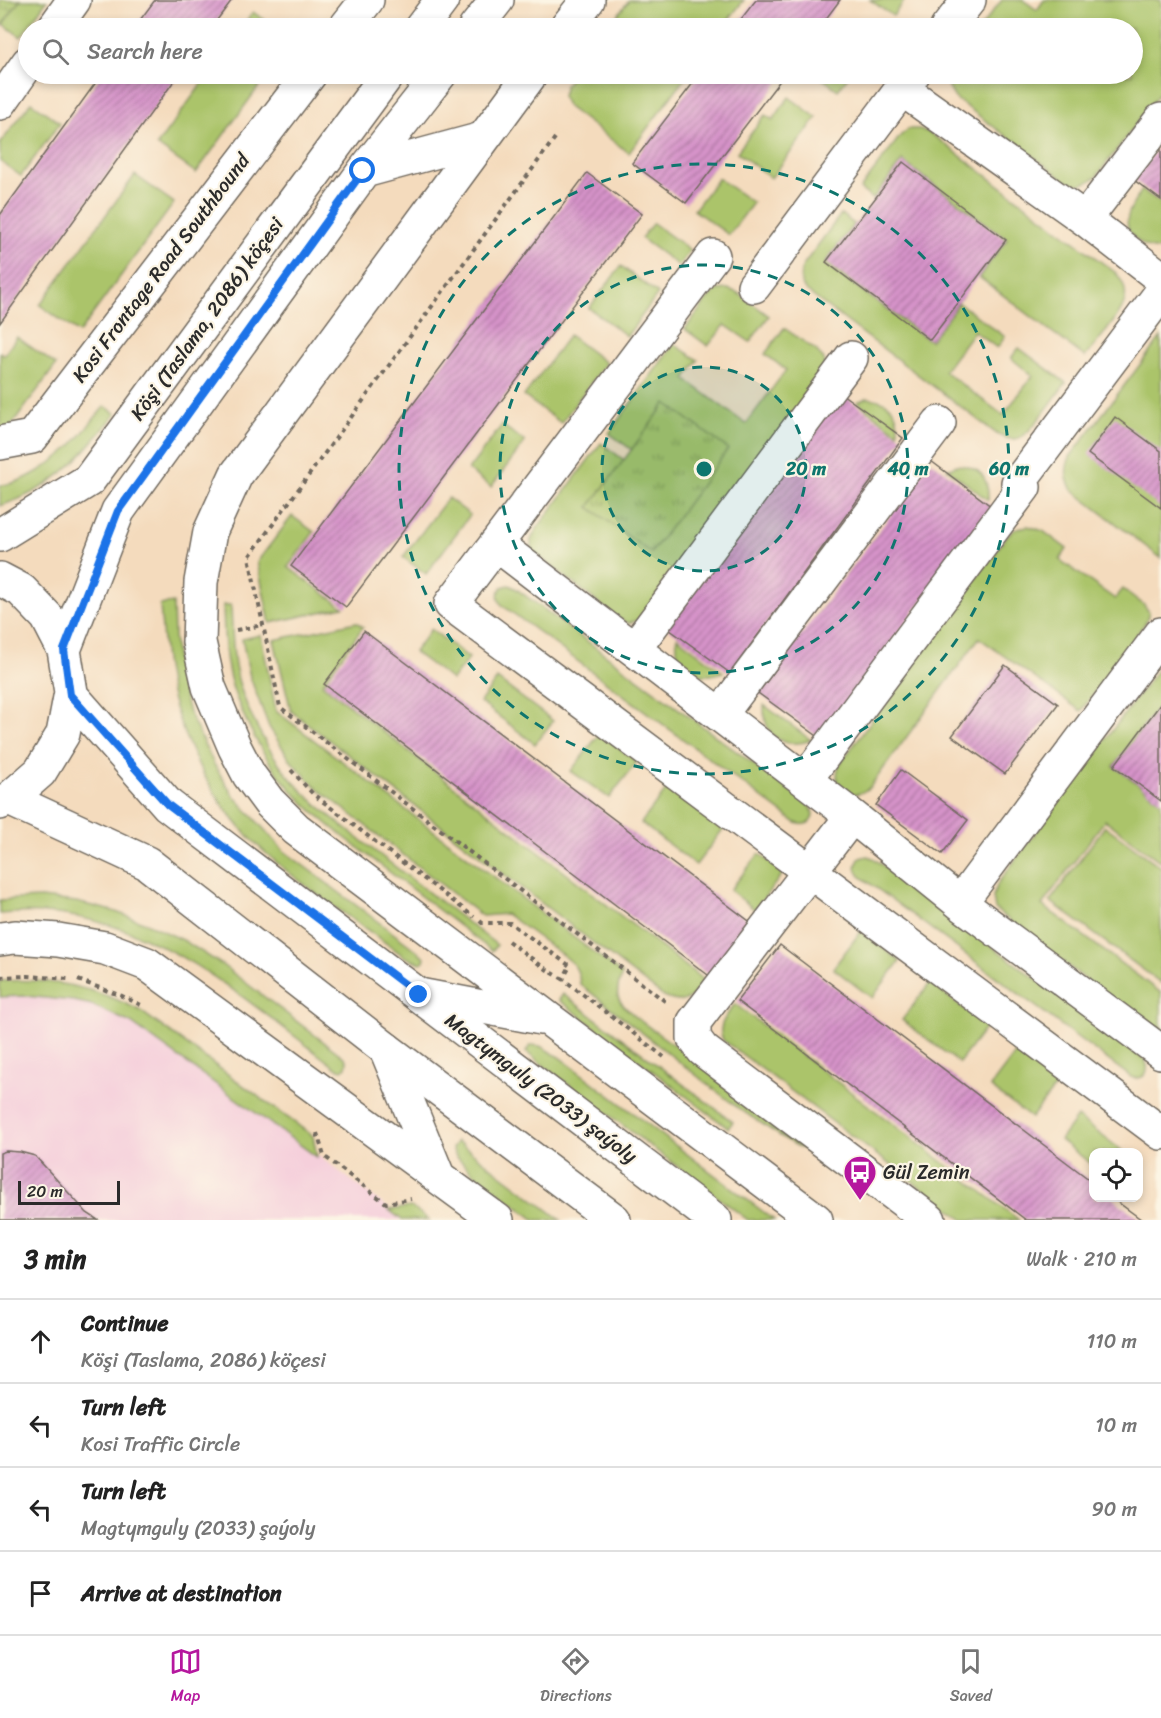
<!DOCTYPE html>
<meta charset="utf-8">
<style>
:root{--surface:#fff;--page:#f6f6f6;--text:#222;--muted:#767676;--line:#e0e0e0;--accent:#b5179e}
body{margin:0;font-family:Sriracha,sans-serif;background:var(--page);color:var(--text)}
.controls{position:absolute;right:18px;bottom:18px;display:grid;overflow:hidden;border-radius:12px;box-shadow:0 3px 9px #0003}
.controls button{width:54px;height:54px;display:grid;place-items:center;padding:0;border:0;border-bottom:2px solid var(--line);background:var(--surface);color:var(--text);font:30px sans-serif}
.scale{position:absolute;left:18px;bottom:15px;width:102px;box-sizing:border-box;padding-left:6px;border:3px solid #2b2b2b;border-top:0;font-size:16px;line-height:21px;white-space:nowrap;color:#2b2b2b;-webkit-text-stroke:4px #fcf5e5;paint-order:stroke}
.stop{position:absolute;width:18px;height:18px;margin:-14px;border:4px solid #1a73e8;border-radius:50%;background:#fff}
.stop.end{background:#1a73e8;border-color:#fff;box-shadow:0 2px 6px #0008}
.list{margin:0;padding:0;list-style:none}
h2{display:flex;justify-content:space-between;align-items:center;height:78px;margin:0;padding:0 24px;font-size:26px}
h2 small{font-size:20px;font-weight:400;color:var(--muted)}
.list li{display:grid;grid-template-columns:39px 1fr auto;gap:18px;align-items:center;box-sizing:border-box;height:84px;padding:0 24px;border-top:2px solid var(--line)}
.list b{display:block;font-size:22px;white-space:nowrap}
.list p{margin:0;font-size:20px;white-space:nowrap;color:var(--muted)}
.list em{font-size:20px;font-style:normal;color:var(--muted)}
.icon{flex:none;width:33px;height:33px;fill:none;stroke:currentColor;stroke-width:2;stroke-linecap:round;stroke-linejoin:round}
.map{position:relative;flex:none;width:1161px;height:1220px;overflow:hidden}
.search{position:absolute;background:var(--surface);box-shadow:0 3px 9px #0003;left:18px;right:18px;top:18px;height:66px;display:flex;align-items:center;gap:15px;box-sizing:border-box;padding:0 21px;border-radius:33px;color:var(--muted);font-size:22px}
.sheet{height:414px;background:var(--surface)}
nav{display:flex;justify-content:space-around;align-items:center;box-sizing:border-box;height:84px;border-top:2px solid var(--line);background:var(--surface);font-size:16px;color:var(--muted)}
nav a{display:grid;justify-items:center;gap:3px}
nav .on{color:var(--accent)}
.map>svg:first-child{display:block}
</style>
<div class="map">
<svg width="1161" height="1220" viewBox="0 0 1161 1220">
<defs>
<pattern id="park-tufts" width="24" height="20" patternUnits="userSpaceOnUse" patternTransform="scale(1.5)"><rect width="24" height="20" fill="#abc46a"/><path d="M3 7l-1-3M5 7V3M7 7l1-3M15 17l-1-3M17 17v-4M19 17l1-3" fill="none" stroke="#8b9f57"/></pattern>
<pattern id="building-hatch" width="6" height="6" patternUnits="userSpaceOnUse" patternTransform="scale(1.5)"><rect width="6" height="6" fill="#d693c9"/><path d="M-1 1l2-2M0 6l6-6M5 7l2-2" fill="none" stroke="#ae78a3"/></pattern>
</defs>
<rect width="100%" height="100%" fill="#fcf5e5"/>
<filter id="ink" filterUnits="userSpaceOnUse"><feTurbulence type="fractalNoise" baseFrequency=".0167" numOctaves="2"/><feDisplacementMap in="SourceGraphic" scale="12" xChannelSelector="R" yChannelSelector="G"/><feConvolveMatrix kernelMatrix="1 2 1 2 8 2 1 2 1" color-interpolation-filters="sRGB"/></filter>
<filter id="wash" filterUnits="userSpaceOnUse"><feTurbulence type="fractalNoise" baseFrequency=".008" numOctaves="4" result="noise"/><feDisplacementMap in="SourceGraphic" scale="24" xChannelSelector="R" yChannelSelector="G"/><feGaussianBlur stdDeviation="1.35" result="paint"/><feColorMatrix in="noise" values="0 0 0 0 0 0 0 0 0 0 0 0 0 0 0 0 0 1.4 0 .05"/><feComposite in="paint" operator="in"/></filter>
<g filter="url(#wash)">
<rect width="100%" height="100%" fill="#f4dbbd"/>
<path fill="#f5cfdb" d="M36,987L137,1019L404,1220H0V988Z"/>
<path fill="#abc46a" stroke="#6b784a" stroke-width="1.5" d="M20,0H47L21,37L3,24Z
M629,0H744L722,28H608Z
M870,0H905L893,16Z
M1002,0H1023L1037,10L1044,0H1161V91L1096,177C1084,185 1079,187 1065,180L955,98C950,90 945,83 949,74H1132V28H980Z
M253,12L275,28H241Z
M209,74H268L196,173L157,145Z
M574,74H688L629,153L568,107L562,96L565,85Z
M816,74H850L838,90Z
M789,97L817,118L771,178L737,152L765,115L773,120Z
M31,102L60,123L21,176L0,161V144Z
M909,129H920L930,133L1116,273C1122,281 1127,288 1125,299C1123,314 1095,344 1085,357L979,277L1007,239L902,161L873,199L860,189L901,135Z
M135,175L174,203L79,333L40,305Z
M718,178L753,203L729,235L694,210Z
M1142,190L1161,203L1160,250C1150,249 1146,247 1138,241C1117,226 1131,206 1142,190Z
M841,214L854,224L825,263L930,341L959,303L1005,337L997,348L974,331L944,371L1003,415L1033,376L1011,358L1019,348L1066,383C1056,395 1032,433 1019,438C1011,441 1004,438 997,434L805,290C799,281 799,274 804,264Z
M653,223L690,250L679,266L641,238Z
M621,266L658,294L627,336L589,308Z
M728,289L738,293L769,316L750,342L725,325L708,346L685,329L709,297L717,290Z
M784,328L817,351L824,360L825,372L639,620L628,623L619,619L531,550V540L536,530L601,443L624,460L589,507L666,404L632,450L609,433L674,344L698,360L685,379L746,424L786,370L765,354Z
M569,335L606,363L561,423L524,396Z
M17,337L56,365L4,436L0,433V352L4,355Z
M1161,337V558L1072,490C1065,478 1065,469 1070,457Z
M867,398C890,400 899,409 898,433L857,402Z
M105,406L116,414C79,458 57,488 0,506V485C22,485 55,462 71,446C83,434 93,419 105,406Z
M502,425L525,442L491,487L468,470Z
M957,465C980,466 989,477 988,500L947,469Z
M448,498L470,515L426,574L403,557Z
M292,516L314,532L288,567L343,607L270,623L257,562Z
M1028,526L1043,531L1067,549L1060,560L1115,599L1123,589L1144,605L1149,612L1146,622L1081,711L979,638L870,787C850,804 831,789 839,765L1007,536L1017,528Z
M509,585L515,588L809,805C818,817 810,828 796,823L502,605C497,598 497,594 502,587Z
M173,603L174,636L178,672L189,713L215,766L233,795L284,851L425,957L424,961L421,963L405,957C355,920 297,884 253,841C220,809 193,761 178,717C165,681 163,642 160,605Z
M223,605H231C232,625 232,645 235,665C241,703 267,751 292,780C305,795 321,808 336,821L497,945L492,951L331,827C290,793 267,766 244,716C239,705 234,694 231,682C224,657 224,631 223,605Z
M356,622L363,627L322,684L705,981C692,998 686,1007 664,997L291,711L274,640Z
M431,629L469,658L452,680L414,652Z
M261,635L276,711L622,974C612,1001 619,1001 638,1019L916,1220L826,1161L788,1141L738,1108L580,984C579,971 575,964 564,956L506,914L482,916L317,788L291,761L269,727L250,677L242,639Z
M677,637L723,672C694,682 674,668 677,637Z
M1161,665V703L1114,766L1161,801V862L1105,820L1042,905L1161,993V1038L995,909L993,896L998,883Z
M497,679L553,721L535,744L480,702Z
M764,705L811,740C782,750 763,736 764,705Z
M600,733L637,762L609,798L571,771Z
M669,786L724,828L696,865L641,823Z
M1105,826L1161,867V983L1050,901Z
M759,854L784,872L755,910L730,890Z
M867,856L873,858L1144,1059C1152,1071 1144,1081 1131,1077L860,876C855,869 855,865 860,858Z
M41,898L76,902L113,911L146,923L183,940L221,964L345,1058L347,1062L346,1067L342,1070L336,1068C235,992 137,899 0,914V900Z
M861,931L900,961L872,998L833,968Z
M0,981C51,978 94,987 139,1010L313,1136L317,1157L131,1023L92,1005L74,1001L26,996L0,997Z
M930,983L987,1026L959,1063L902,1020Z
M563,994L733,1122L728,1128L559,1000Z
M735,1004L1019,1220H964L723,1040C716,1026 727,1015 735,1004Z
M531,1045L540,1046L559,1057L774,1220H748L526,1052Z
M1018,1050L1060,1081L1031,1118L990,1087Z
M1077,1117L1124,1152H1094L1093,1165L1060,1140Z
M457,1141L561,1220H535L471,1171L456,1156L452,1148Z
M411,1207L429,1220H402L389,1210Z"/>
<path fill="url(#park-tufts)" stroke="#6b784a" stroke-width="1.5" d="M0,0H20L0,28Z
M666,403L728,449L651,553L589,507Z"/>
<g id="blocks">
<path fill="url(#building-hatch)" d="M155,0H232L211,28H134Z
M756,0H840L819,28H734Z
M102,74H179L0,323V215Z
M700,74H785L686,203L632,163Z
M1161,144V200L1134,180Z
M903,162L1006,240L930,340L826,262Z
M587,173L642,214L346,607L291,566Z
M839,392L903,438L730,673L666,627Z
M1115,417L1161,451V508L1088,454Z
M931,461L992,507L820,738L758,693Z
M364,631L753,924L712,978L324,684Z
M1005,665L1058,704L1005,774L952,736Z
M1161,703V801L1114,766Z
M901,770L968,820L942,854L876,805Z
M780,945L1094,1183V1198H1112L1142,1220H1026L737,1001Z
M6,1151L20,1152L35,1156L87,1213L98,1220H0V1153Z"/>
</g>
</g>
<g filter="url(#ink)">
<use href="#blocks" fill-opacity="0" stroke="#71695e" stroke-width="1.5"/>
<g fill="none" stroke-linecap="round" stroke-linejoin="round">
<defs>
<path id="minor" d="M54,28L74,0
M345,28L367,0
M566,28L588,0
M947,28L969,0
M531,74L236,475L210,532L201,582L199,642L209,687L235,748L249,775L269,802L296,829L816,1220
M902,89L1085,219L1161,278
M0,103L28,63
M1085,219L1161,120
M713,256L451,604L1161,1133
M754,286L913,74
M0,443L32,437L310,74
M1018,483L1161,293
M496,544L852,816L960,903L1161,1052
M634,649L851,358
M720,715L939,423
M805,780L1024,487
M852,816L694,1022V1038L703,1050L929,1220
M960,903L1161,634
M0,939L15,937L58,940L105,948L147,964L497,1220
M419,995L541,1018
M386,1049L438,1176"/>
<path id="major" d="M421,28L442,0
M475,28L497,0
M364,171L482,139
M0,535L89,480L388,74
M0,579L21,590L47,617L64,650L71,692L63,734L40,772L9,799L0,803
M64,650L118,511L364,171L440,74
M71,695L168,805L715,1220
M9,799L147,863L386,1049L614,1220"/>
</defs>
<use href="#minor" stroke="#71695e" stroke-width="36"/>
<use href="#major" stroke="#71695e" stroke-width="36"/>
<path stroke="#71695e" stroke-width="4" stroke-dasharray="4.5 4.5" stroke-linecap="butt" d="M555,138L249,557L280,707L666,1002
M236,630L263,625
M291,770L313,794L474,917
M480,921L482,923H510L570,966L563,979L664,1057
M508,941L546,969L563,979
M0,977L28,976L68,979
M78,980L122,996L141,1005
M317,1133L324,1156L386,1203L411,1199"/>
<use href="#minor" stroke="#fff" stroke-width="33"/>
<use href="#major" stroke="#fff" stroke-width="33"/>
</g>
</g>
<g fill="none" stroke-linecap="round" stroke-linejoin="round" filter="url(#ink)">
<path stroke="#1a73e8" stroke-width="8" d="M363,171L118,511L64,650L70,695L168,805L419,995"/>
</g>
<circle cx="704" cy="469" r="102" fill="#0f766e" fill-opacity=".12"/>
<g fill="none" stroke="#0f766e" stroke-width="3" stroke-dasharray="10 8">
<circle cx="704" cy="469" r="102"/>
<circle cx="704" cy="469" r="204"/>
<circle cx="704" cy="469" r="305"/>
</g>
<defs>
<symbol id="bus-pin" viewBox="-11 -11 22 30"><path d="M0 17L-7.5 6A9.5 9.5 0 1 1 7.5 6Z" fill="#b5179e" stroke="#fcf5e5"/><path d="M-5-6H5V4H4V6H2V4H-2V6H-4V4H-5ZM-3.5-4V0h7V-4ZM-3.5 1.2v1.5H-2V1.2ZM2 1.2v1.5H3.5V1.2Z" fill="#fff"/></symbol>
</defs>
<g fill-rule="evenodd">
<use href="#bus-pin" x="841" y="1153" width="38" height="52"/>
</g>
<g text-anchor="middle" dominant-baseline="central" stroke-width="4.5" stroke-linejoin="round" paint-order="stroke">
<g font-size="20" fill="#2b2b2b" stroke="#fcf5e5">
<text transform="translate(161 268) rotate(-53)">Kosi Frontage Road Southbound</text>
<text transform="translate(207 319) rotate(-54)">Köşi (Taslama, 2086) köçesi</text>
<text transform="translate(541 1088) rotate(37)">Magtymguly (2033) şaýoly</text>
</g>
<g font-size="20" fill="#2b2b2b" stroke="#fcf5e5" text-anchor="start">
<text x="883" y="1172">Gül Zemin</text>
</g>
</g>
<circle cx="704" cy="469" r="9" fill="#0f766e" stroke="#fcf5e5" stroke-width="3"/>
<g font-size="18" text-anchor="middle" font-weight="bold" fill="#0f766e" stroke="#fcf5e5" stroke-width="4.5" stroke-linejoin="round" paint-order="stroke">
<text x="806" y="475">20 m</text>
<text x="908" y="475">40 m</text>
<text x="1009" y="475">60 m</text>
</g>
</svg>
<div class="controls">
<button><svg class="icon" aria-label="locate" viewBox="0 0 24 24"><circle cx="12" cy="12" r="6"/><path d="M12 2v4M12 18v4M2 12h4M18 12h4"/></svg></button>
</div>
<div class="scale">20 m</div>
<div class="stop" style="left:363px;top:171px"></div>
<div class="stop end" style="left:419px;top:995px"></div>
<div class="search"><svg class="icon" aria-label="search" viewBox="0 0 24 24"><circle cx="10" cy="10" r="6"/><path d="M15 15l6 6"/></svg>Search here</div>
</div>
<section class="sheet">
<h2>3 min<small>Walk · 210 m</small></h2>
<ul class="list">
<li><svg class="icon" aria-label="ahead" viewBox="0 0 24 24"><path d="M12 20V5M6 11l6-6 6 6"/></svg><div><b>Continue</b><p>Köşi (Taslama, 2086) köçesi</p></div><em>110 m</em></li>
<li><svg class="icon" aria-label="left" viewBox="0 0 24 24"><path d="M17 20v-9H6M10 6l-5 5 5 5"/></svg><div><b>Turn left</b><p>Kosi Traffic Circle</p></div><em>10 m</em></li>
<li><svg class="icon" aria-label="left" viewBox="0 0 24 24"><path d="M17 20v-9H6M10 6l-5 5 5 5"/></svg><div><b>Turn left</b><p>Magtymguly (2033) şaýoly</p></div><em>90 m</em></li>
<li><svg class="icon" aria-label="arrive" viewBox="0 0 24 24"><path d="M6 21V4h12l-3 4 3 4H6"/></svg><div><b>Arrive at destination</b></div></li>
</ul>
</section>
<nav>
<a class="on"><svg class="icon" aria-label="map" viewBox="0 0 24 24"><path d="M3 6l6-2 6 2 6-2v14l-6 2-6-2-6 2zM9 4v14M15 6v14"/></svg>Map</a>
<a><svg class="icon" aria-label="directions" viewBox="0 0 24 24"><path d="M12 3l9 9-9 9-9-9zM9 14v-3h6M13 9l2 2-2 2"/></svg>Directions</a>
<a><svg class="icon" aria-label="saved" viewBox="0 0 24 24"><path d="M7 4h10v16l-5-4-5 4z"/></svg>Saved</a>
</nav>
